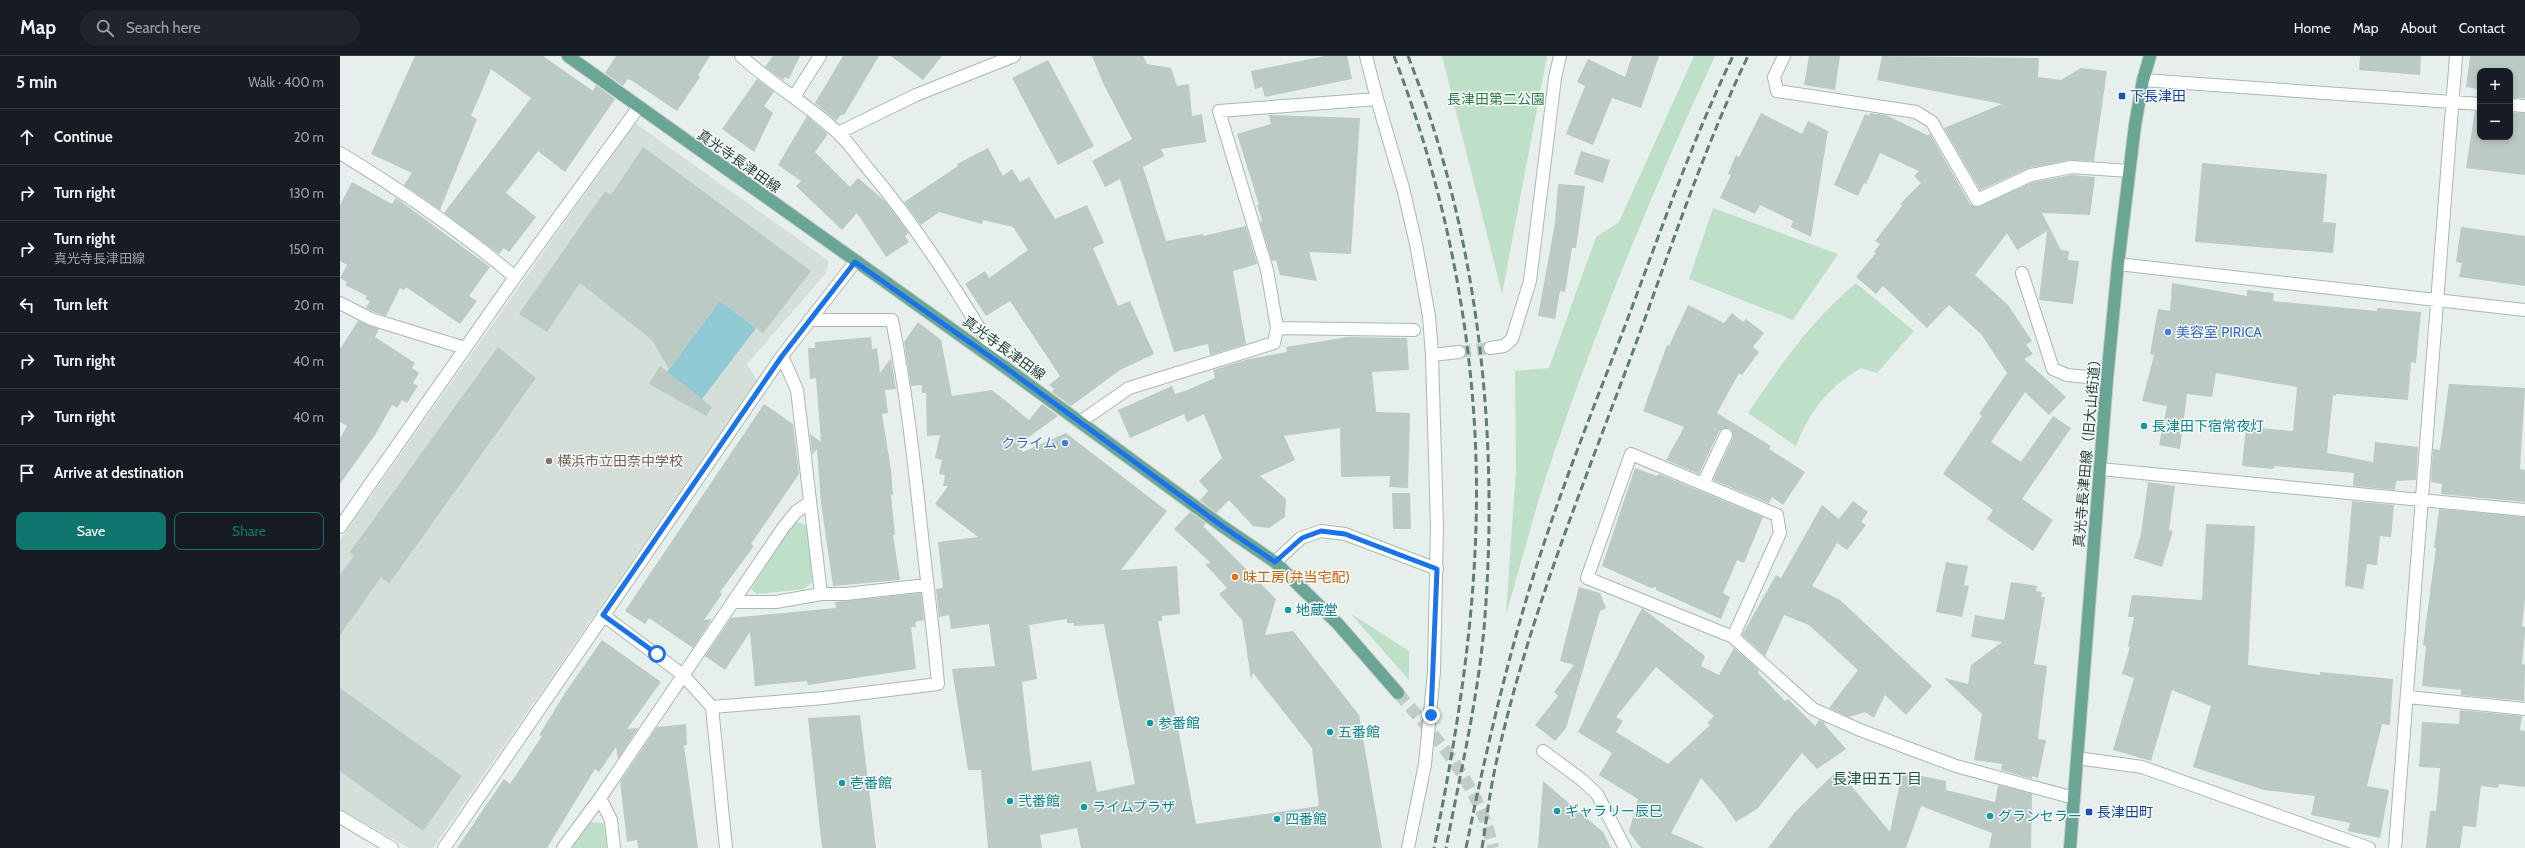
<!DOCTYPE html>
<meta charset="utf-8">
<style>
:root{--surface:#171b24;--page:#20242c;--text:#f1f3f6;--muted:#9ea1a6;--line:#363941;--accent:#0f766e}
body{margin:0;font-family:Cabin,"Noto Sans JP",sans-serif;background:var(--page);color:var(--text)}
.controls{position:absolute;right:12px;top:12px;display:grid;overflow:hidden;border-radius:8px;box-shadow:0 2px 6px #0003}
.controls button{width:36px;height:36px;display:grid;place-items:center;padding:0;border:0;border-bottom:1px solid var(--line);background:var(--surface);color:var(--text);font:20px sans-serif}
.stop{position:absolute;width:12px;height:12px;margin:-9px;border:3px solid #1a73e8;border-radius:50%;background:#fff}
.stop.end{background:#1a73e8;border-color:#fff;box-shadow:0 1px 4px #0008}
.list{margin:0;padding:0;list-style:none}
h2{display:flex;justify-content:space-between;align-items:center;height:52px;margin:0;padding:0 16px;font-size:17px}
h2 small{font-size:13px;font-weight:400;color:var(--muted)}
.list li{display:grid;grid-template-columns:26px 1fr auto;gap:12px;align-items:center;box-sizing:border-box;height:56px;padding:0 16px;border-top:1px solid var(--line)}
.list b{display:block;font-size:15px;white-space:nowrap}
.list p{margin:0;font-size:13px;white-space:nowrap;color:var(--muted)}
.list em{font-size:13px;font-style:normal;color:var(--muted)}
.actions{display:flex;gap:8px;padding:12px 16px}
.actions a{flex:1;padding:9px 0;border:1px solid var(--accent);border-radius:8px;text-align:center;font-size:14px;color:var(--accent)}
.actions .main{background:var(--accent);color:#fff}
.icon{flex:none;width:22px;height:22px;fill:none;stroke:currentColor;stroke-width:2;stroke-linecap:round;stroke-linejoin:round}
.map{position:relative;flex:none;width:2185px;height:792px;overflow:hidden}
header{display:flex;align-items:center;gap:24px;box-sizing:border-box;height:56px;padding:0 20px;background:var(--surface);border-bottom:1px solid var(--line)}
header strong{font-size:19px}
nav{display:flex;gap:22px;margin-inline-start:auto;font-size:14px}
.search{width:280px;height:36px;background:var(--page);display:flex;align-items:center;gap:10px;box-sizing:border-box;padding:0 14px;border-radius:22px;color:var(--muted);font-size:15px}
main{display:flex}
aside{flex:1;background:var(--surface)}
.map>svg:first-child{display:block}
</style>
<header>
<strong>Map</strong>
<div class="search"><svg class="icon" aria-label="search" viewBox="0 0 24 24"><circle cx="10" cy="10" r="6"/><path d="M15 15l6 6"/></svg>Search here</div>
<nav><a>Home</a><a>Map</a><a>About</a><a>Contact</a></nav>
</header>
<main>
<aside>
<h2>5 min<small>Walk · 400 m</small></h2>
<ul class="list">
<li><svg class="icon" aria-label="ahead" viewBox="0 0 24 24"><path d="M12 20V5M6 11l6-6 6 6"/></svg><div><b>Continue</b></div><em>20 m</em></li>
<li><svg class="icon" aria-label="right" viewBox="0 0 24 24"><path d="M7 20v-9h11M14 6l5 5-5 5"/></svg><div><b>Turn right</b></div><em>130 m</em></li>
<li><svg class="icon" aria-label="right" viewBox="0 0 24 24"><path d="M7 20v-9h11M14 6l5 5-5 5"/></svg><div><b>Turn right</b><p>真光寺長津田線</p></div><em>150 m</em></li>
<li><svg class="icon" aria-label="left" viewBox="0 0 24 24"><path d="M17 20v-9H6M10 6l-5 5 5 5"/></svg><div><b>Turn left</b></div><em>20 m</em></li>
<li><svg class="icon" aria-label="right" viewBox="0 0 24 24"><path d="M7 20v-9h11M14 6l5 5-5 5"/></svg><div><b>Turn right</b></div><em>40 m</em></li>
<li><svg class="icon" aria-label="right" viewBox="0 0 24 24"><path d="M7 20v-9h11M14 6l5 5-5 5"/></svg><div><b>Turn right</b></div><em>40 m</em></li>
<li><svg class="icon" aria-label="arrive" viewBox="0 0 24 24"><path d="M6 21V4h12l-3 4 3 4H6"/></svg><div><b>Arrive at destination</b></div></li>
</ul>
<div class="actions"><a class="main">Save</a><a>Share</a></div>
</aside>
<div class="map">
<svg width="2185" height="792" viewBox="0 0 2185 792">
<rect width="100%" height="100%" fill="#e6efeb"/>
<path fill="#d4dfda" d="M295,67L489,205L486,217L407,308L417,325L93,792H69L0,753V484Z"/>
<path fill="#bfe0c8" d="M1102,0H1207L1162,238Z
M1354,0H1375C1310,140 1251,283 1203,430C1190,472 1179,515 1166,558L1176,413L1175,315L1209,312L1256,181L1279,166Z
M1373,152L1498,198L1453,264L1349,223Z
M1516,227L1574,275L1537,317L1521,312C1487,333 1471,353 1456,390L1408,357C1442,307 1470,266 1516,227Z
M454,465L467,469L474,525L464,533L417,538L411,533Z
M1010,557L1069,595V624Z
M248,766L264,767L267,792H230Z"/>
<path fill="#8ec9d4" d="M380,245L416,272L362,343L327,316Z"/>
<path fill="#bbcac4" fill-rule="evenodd" d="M75,0H203L253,35L256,29L275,43L225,116L198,95L166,137L196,161L169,196L164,192L159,198L104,157L191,42L151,13L131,60L137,63L100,154L64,129L72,117L31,98Z
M276,0H370L358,19L360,21L337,55L294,26L288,23L283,30L265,17Z
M433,0H460L449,23L445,21L443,24L425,11Z
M503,0H539L504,59L502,58L496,65L475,47Z
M551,0H602L583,24Z
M752,0H803L807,8L831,12L837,30L849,28L852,60L862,58L866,86L821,93L824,100L803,111L826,185L863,178V180L906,170L917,208L893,215L906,288L870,299L868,288L834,296L780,123L765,131L752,105L792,83L763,27Z
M985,0H1007L1012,23L925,41L922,31L915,33L911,15Z
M1292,0H1319L1301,52L1272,42L1253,89L1226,78L1245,30L1237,26L1248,3L1285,21Z
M1469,0H1500L1495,34L1464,29Z
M1542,0L1699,2L1698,21L1721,24L1741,12L1767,15L1754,105L1731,104L1689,112L1640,134L1604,72L1662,48L1537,24Z
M2020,0H2081L2080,19L2019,14Z
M2130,0H2185V42H2170V15H2140V40H2137L2138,33L2126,31Z
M708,4L754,90L718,109L672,22Z
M417,23L434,36L424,50L433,57L414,96L382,73Z
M2135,55H2140V81H2170V57H2185V119L2126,112Z
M1421,57L1462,78L1468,65L1488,75L1471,181L1451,171L1453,165L1420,149L1415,158L1380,142L1391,119L1388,118L1396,99L1399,101Z
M1530,57L1546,59L1587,79L1590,78L1630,148L1636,151L1693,126L1732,119L1755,121L1750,159L1702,157L1721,194L1729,195L1728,204L1739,205L1733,248L1699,244L1707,175L1677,194L1667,177L1635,219L1668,249L1692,285L1686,289L1693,298L1684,303L1726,341L1709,359L1685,336L1651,386L1681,406L1713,360L1731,372L1682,443L1713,464L1693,495L1647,463L1653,454L1603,418L1642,360L1639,358L1667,317L1641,278L1609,249L1587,272L1543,230L1536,238L1516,221L1536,197L1534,196L1540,188L1535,185L1562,150L1560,148L1581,127L1574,120L1579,115L1540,97L1526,128L1524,127L1518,140L1494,129L1525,58L1529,60Z
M929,59L1020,62L1011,198L969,196L977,225L940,219L936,204L932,205L920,166L922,165L917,149H919L897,78L931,68Z
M467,60L488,78L475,96L510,131L518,122L545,145L569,177L565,180L569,186L546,201L517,157L502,174L456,130L461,125L438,109Z
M303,91L471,215L423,277L380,245L329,313L312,284L240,227L207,276L179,258L265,135L271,139Z
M648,92L663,120L672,113L680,126L689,121L715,163L747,149L764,187L753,192L778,250L790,245L814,298L780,314L731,350L712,336L714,333L709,329L720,320L670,245L646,260L625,228L645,215L649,222L688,194L673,171L643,164L642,168L599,156L581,169L564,146L618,110L617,108Z
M1241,95L1270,104L1263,127L1234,118Z
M1862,107L1987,118L1983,166L1996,167L1993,197L1855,186Z
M12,126L52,148L56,142L150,211L129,240L137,245L120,268L66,231L64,234L60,232L46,260L34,256L26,252L30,245L25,243L27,240L5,229L7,226L0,222L7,209L0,205V149Z
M1218,128L1245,130L1236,192H1232L1225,236L1220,235L1215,263L1198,260L1215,167Z
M2121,171L2185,180V230L2119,221L2122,207L2116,206Z
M1832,227L1907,240V234L1934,237L1933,245L2037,255V252L2081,256L2076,307L2071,306L2068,344L1996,338V340L1993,339L1987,397L2033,406L2035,386L2078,391L2076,424L2056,425L2055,434L2013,430L2014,417L1934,410V413L1902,410L1906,371L1953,375L1957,331L1876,317L1872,341L1847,338L1840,393L1819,389L1827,350L1802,345L1814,299L1810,298L1818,253L1830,255Z
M1348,249L1384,267L1392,257L1403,266L1406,263L1424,277L1413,291L1419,296L1402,319L1399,317L1377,357L1431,390L1429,393L1465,416L1443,449L1432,441L1429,447L1373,424L1393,382L1392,375L1389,372L1379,375L1359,418L1326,404L1344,371L1303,355L1327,289L1329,290Z
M18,265L39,273L35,281L75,307L72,312L79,317L73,327L78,330L67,347L62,344L57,352L52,349L35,379L0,428V382L7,370L0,366V293Z
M578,266L601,284L612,340L652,334L689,364L702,348L718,360L679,388L683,396L726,377L827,455L781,514L837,510L840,558L822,560V565H818L856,768L979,750L972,692L913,617L911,623L902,564L879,538L887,532L865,508L871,507L834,473L850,456L866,467L863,470L936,543L925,579L953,575L1019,659L1042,792H741L737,772L700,779L702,792H648L641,714H628L612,613L655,610L649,568L611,573L609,559L599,561L596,533L603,532L598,486L638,481L595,448L608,430H603L605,419L599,418L602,404L595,402L600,379L587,380L586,337H582V329L571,330L564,286ZM727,563V567H734V570L764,568L795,728L757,736L751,705L692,715L682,626L697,623L689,569Z
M531,281L532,293L537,292L540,317L551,302L556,333L545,334L548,357L542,358L551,414L553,439H551L555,479H553L560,524L493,530L481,447L477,393L472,399L470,378L481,386L476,322L470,323L468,292H475V286Z
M1008,281L1067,282L1069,314L1032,316L1036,356L1070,357L1068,432L1049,431L1050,420L1001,421L1000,372L944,380L955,404L920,420L946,443L945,461L929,472L913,470L889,444L876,457L860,444L868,435L859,425L882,402L864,358L847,366L844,358L790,382L778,354L832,330L835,338L845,335L875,322L873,314L909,303L947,296L946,291Z
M158,291L196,322L49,528L41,521L0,579V519L14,500L10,496Z
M320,310L372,351L366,360L309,328Z
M2109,328L2185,332L2180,413L2185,414V446L2101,438L2102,428L2091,426L2093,393L2100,394Z
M424,348L453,368L459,418L411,488L414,490L380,536L382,538L364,564L372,563L353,592L309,562L305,568L285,555Z
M1295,412L1317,420L1319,418L1423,461L1404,507L1397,504L1383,537L1390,541L1381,563L1316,534V531L1311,532L1262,510Z
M1808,426L1835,430L1829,474L1833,475L1822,511L1794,502L1801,478Z
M1052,437H1070L1071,473H1053Z
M1513,445L1528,456L1521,466L1526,469L1507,494L1497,487L1472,530L1500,544L1592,630L1566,659L1545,639L1534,662L1525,656L1509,661L1489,652L1518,614L1469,569L1444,559L1425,600L1402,579L1436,519L1441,522L1482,449L1499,463Z
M2012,445L2054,449L2051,481L2040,480L2037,509L2027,508L2023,533L2005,530Z
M2099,453L2185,461V543L2182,570L2185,571V576L2182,608L2185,609L2184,645L2121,639V634L2082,630L2086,590L2083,589L2096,492H2094Z
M1866,468L1915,470L1908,609L1980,619V616L2053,623L2050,669L2042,668L2027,730L2049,734L2040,782L2008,775L2010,767L1971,759L1975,740L1924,734L1853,711L1871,650L1832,634L1811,705L1773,694L1794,622L1782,618L1790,591L1788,590L1794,561H1788L1792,539L1862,544Z
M1606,506L1628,510L1624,529L1629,530L1622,561L1596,556Z
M1671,526L1697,530L1696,535L1702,536L1701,541H1705L1694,608L1707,610L1698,683L1706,684L1698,722L1692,720V723L1661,714L1662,708L1634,704L1642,658L1604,622L1628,628L1631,609L1662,586L1631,581L1635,559L1664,564Z
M1239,531L1260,537L1266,552L1260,555L1226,672L1215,685L1195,669L1218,640L1214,636L1234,609L1220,605Z
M581,537L584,564L575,566L576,571H571L576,613L468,629L467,625L415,630L410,576L385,614L365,600L391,562L496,552L495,546Z
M1302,552L1365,600L1361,610L1379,619L1394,592L1419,614L1418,617L1445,645L1448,643L1475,670L1479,664L1486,667L1484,668L1506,693L1477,713L1462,697L1418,752L1396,766L1382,746L1361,722L1331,777L1365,792H1301L1289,776L1298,743L1259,719L1272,697L1238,676ZM1316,611L1374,660L1367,667L1370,669L1328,708L1276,676L1283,665L1276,661Z
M262,584L321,626L287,673L298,672L278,703L276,691L259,716L255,713L207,792H117L164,723L170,728L202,680L199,679L227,634Z
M0,632L122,720L83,775L0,715Z
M2120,654L2182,660L2180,674L2185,675V731L2159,728L2158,732L2141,730L2136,771L2123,770L2120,792H2086L2090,755H2096L2100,712L2079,711L2082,666L2119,668Z
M520,659L536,792H482L468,662Z
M346,668L347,689H344L358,792H298L297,784L287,786L280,726L317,671Z
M1498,714L1550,776L1562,716L1606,725V734L1655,746L1658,729L1692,738L1691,792H1649L1652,777L1581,750L1566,792H1428L1455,756Z
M1203,725L1263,776L1271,792H1198Z"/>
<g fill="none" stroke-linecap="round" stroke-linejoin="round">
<path stroke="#bfccc8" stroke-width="12" stroke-dasharray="12 6" stroke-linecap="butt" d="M1119,296L1150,292"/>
<path stroke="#bfccc8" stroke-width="12" stroke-dasharray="12 6" stroke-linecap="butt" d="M1058,637C1098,683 1140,730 1153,792"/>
<defs>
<path id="minor" d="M401,0C431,28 468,48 498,77C510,88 519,102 529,114C580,174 621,242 662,309
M1026,0L1037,43L1063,132L1076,188L1089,260L1092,299L1097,470L1094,616L1085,708L1068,792
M1444,0L1434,21L1437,35L1576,56L1592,66L1637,144L1691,119L1732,111L1789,115
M1803,24L2140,48
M454,41L480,0
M2170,49L2185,50
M498,77L576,39L674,0
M0,97C61,134 120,175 175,221
M1778,208L2185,254
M1682,217L1713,313L1727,319L1767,323
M0,247L31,263L125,292
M937,272L1074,274
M1150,292L1164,290L1172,283L1190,225L1215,22L1220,0
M1092,299L1119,296
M442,300L457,334L481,538
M740,366L789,332L934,287L937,272L927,214L879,55L1037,43
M1386,379L1363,428L1437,459L1440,477L1393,581
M1760,413L2185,454
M1363,428L1291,398L1247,522L1393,581L1473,653L1520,674L1616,710L1734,742
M0,471L175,221L298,52
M935,506L961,482L981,475L1005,478L1097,513
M393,546H436L481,538H506L587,529
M263,559L343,619L372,651L386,792
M2068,641L2185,653
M372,651L484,642L598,628C594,581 588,535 583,489C575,414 567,338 552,264H469
M1203,695L1242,724L1257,738L1285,792
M1737,702L1802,711L2029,792
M260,742L271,764L274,792
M0,761L52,792
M104,792L442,300L515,206
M223,792L260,742L443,472L456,456L470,446
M2055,792L2116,0"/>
<path id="major" d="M228,0L662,309L882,470L935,506L998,568L1058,637
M1730,792L1767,323L1778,208L1795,69L1803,24L1810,0"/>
</defs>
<use href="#minor" stroke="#a8b8b2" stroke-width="14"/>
<use href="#major" stroke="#c2cac8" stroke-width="14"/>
<use href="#minor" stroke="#fff" stroke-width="12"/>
<use href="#major" stroke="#6aa596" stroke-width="12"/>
<path stroke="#5f7d75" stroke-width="3" stroke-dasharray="8 4" stroke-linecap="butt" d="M1054,0C1103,127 1132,266 1136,403C1140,534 1120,664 1094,792
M1068,0C1139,180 1160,381 1144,573C1137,647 1120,719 1106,792
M1126,792C1144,704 1164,617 1190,531C1218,439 1254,351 1288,262C1321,174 1352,85 1393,0
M1142,792C1146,767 1149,742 1154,717C1184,573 1241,435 1292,298C1329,198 1362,96 1408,0"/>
</g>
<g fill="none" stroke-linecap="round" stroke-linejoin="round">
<path stroke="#1a73e8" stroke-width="5" d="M317,598L263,559L442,300L515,206L662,309L882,470L935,506L962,482L981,475L1005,478L1097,513L1091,659"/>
</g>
<g fill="#1a4fb4" stroke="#f7fbf9" stroke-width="1.5">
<rect x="1778" y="36" width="8" height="8" rx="2"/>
<rect x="1745" y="752" width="8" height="8" rx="2"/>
</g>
<g fill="#3f7fe0" stroke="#f7fbf9" stroke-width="1.5">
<circle cx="1828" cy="276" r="4"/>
<circle cx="725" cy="387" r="4"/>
</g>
<g fill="#0f9aa8" stroke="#f7fbf9" stroke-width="1.5">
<circle cx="1804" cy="370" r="4"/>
<circle cx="948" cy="554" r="4"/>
<circle cx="810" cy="667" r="4"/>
<circle cx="990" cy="676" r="4"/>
<circle cx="502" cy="727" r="4"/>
<circle cx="670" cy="745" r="4"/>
<circle cx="744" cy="751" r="4"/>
<circle cx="1217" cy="755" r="4"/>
<circle cx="1650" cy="760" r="4"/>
<circle cx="937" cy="763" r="4"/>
</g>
<circle fill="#8d6e63" stroke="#f7fbf9" stroke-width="1.5" cx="209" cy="405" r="4"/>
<circle fill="#e8710a" stroke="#f7fbf9" stroke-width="1.5" cx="895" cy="521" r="4"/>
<g text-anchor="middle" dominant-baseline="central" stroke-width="3" stroke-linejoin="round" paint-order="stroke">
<g font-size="14" fill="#164399" stroke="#f7fbf9" text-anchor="start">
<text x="1790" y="40">下長津田</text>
<text x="1757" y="756">長津田町</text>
</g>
<g font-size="14" fill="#2d7a4b" stroke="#f7fbf9">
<text x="1156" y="43">長津田第二公園</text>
</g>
<g font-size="14" fill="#24423a" stroke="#f7fbf9">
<text transform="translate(399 105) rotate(35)">真光寺長津田線</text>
<text transform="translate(664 292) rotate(36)">真光寺長津田線</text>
<text transform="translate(1747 394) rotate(-85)">真光寺長津田線（旧大山街道）</text>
</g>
<g font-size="14" fill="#366cbe" stroke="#f7fbf9" text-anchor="start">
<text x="1836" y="276">美容室 PIRICA</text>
<text x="717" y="387" text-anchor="end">クライム</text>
</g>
<g font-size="14" fill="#0d838f" stroke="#f7fbf9" text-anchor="start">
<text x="1812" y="370">長津田下宿常夜灯</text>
<text x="956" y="554">地蔵堂</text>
<text x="818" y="667">参番館</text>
<text x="998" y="676">五番館</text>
<text x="510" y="727">壱番館</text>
<text x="678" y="745">弐番館</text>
<text x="752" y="751">ライムプラザ</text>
<text x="1225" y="755">ギャラリー辰巳</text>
<text x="1658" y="760">グランセラー</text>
<text x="945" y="763">四番館</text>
</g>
<g font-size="14" fill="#785e54" stroke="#f7fbf9" text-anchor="start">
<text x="217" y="405">横浜市立田奈中学校</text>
</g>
<g font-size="14" fill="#c56008" stroke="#f7fbf9" text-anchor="start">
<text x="903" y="521">味工房(弁当宅配)</text>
</g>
<g font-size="15" fill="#1f5548" stroke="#f7fbf9">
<text x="1537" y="723">長津田五丁目</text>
</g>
</g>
</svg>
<div class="controls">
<button>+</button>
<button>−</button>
</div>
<div class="stop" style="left:317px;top:598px"></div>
<div class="stop end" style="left:1091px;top:659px"></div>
</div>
</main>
